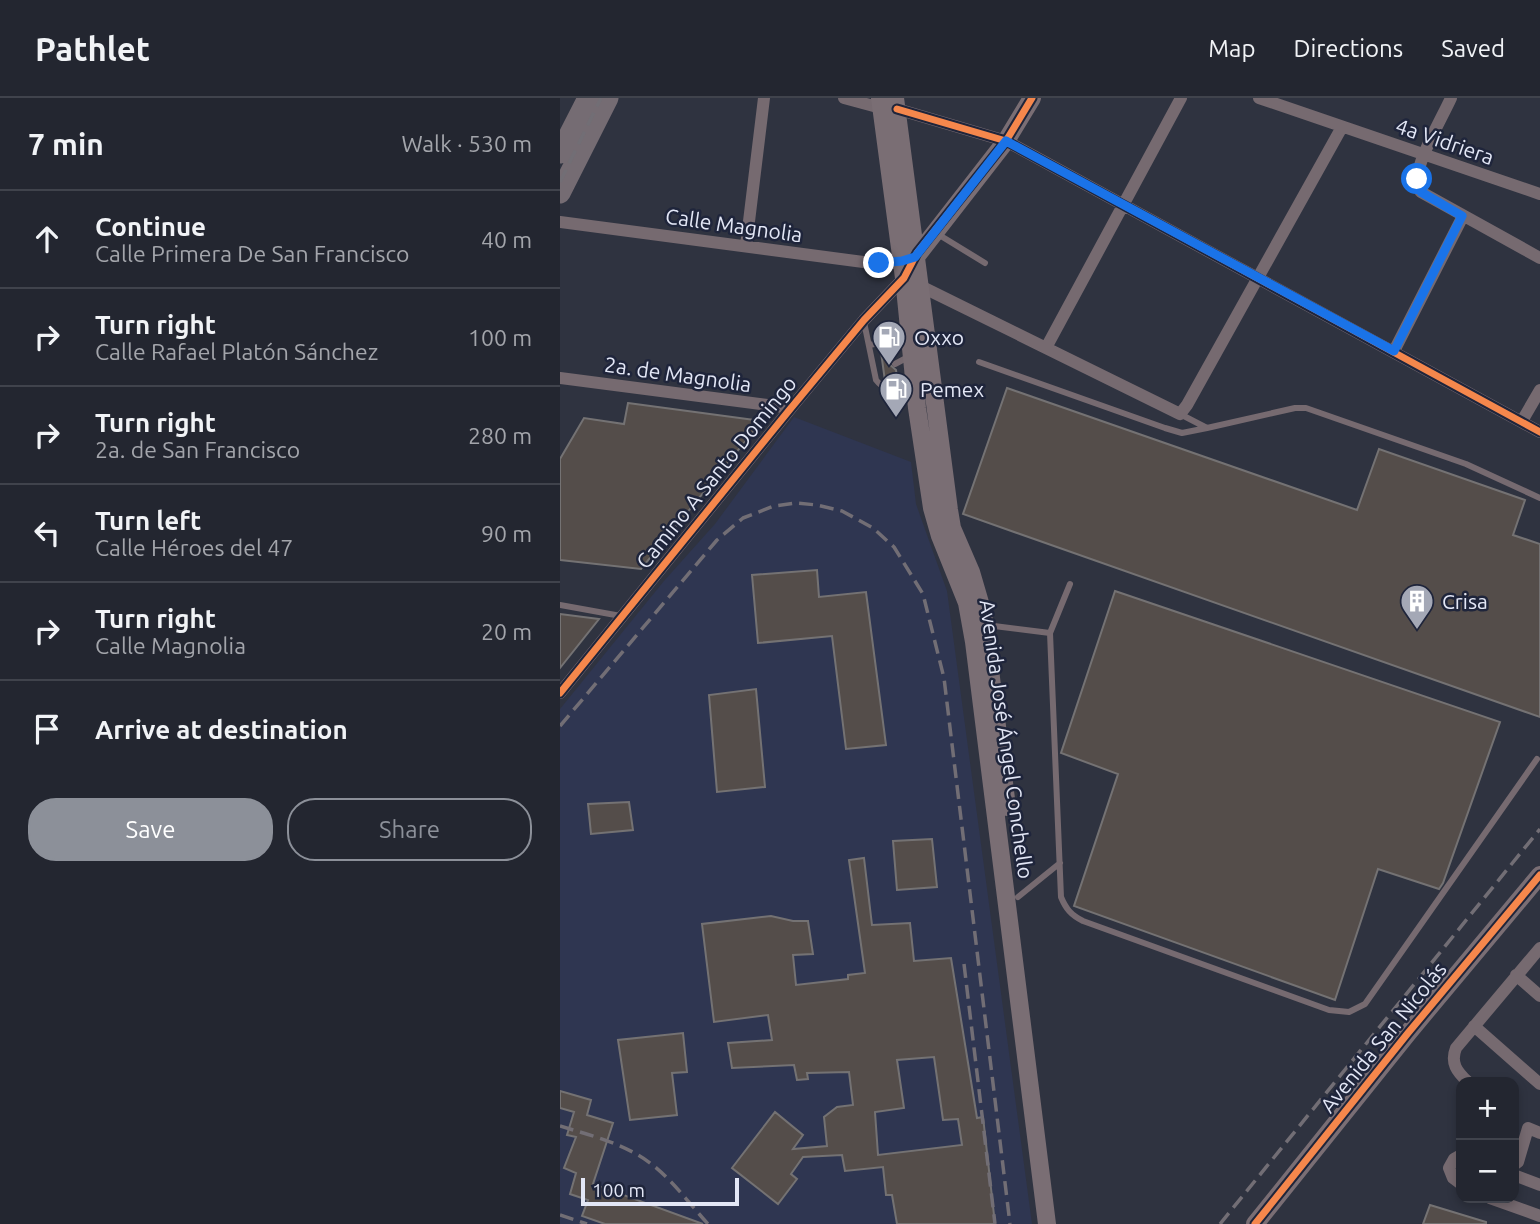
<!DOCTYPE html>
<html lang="en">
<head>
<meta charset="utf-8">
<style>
  body { margin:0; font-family:Ubuntu,sans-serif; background:#2f323c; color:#f1f3f6 }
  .controls { position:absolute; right:21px; bottom:21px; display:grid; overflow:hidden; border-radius:14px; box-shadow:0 4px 10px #0003 }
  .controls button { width:63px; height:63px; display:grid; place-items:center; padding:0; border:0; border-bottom:2px solid #40434c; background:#232630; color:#f1f3f6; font:35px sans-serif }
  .scale { position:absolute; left:21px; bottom:18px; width:158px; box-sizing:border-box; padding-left:7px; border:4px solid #e3e7f6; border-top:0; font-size:19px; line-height:24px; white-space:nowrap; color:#e3e7f6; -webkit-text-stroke:5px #1f253b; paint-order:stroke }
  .stop { position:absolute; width:21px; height:21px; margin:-16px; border:5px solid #1a73e8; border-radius:50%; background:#fff }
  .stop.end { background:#1a73e8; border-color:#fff; box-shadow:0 2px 7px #0008 }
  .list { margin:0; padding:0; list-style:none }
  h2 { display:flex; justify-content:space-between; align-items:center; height:91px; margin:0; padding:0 28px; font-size:30px }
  h2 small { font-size:23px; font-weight:400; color:#a3a5ab }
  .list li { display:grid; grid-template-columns:46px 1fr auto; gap:21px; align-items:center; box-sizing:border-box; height:98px; padding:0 28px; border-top:2px solid #40434c }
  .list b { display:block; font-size:26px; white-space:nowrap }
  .list p { margin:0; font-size:23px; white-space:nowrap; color:#a3a5ab }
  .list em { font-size:23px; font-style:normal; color:#a3a5ab }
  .actions { display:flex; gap:14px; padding:21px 28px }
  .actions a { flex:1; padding:16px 0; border:2px solid #8c9099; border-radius:28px; text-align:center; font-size:24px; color:#8c9099 }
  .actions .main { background:#8c9099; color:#fff }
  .icon { flex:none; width:38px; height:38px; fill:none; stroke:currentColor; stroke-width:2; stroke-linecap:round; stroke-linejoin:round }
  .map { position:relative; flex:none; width:980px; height:1126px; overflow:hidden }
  header { display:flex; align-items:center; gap:42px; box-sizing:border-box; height:98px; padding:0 35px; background:#232630; border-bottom:2px solid #40434c }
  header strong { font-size:33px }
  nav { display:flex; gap:38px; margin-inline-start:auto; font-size:24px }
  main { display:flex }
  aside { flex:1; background:#232630 }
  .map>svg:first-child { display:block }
  .built { fill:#2f3651 }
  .building { fill:#544d4a; stroke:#747273; stroke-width:2; fill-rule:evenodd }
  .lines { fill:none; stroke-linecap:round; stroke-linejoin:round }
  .lane { stroke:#766a70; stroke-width:6 }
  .street { stroke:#766a70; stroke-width:12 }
  .secondary { stroke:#7a6e74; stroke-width:18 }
  .primary { stroke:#756c73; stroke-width:21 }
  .rail { stroke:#726e75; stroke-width:3.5; stroke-dasharray:14 7; stroke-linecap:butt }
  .cycleway-casing { stroke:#1f253b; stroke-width:11 }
  .cycleway { stroke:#f5874c; stroke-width:7 }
  .route { stroke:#1a73e8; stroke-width:9 }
  .labels { text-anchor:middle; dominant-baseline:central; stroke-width:5; stroke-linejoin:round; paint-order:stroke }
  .street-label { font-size:21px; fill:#e3e7f6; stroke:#1f253b }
  .poi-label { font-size:21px; fill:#e3e7f6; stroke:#1f253b; text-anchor:start }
</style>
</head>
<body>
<header>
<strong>Pathlet</strong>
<nav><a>Map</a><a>Directions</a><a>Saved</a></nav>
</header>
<main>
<aside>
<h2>7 min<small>Walk · 530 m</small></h2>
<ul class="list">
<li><svg class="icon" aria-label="ahead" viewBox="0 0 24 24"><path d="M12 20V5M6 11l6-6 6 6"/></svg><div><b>Continue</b><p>Calle Primera De San Francisco</p></div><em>40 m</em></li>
<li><svg class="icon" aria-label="right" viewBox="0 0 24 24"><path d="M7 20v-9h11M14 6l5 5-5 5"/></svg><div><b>Turn right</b><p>Calle Rafael Platón Sánchez</p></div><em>100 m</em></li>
<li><svg class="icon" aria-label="right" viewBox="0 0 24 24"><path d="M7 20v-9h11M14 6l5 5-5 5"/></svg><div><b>Turn right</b><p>2a. de San Francisco</p></div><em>280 m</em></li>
<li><svg class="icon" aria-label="left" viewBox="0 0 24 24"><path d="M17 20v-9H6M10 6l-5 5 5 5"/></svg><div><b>Turn left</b><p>Calle Héroes del 47</p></div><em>90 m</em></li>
<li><svg class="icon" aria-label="right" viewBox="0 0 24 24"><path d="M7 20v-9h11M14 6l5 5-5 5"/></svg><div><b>Turn right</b><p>Calle Magnolia</p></div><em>20 m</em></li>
<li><svg class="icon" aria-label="arrive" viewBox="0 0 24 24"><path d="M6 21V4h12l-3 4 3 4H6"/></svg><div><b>Arrive at destination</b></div></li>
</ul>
<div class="actions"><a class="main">Save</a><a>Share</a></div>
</aside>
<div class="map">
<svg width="980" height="1126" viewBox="0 0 980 1126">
  <rect width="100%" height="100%" fill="#2f3340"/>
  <path class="built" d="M234 319 351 364 356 406 387 493 472 1126H0V611L104 483 155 426Z"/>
  <path class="building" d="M333 253 334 260 329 266 336 272 338 288H336L325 283 321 254Z
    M447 290 797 412 819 351 965 402 953 437 980 446V619L403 416Z
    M68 305 202 323 81 471 0 462V361L24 320 64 326Z
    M257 472 259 499 306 494 326 647 286 651 272 538 198 545 192 477Z
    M555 493 940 624 883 785 879 791 818 771 775 902 514 808 558 676 501 655Z
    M0 516 39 521 0 570Z
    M196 591 205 689 157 694 149 597Z
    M69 704 73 732 31 736 28 706Z
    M372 741 377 789 337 792 333 743Z
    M304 760 312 827 350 825 354 863 391 860 417 1020 423 1019 435 1126H337L332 1097H326L323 1069 285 1073 282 1057 243 1059 231 1076 237 1081 218 1106 172 1070 215 1014 243 1037 233 1051 267 1048 264 1019 277 1009 293 1007 289 974 247 975 248 981 237 982 234 967 172 970 168 945 212 942 208 917 154 924 142 826 211 818 233 823H248L253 856 233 857 236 887 288 881V877L305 875 289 762ZM374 959 383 1022 398 1021 402 1047 318 1057 315 1014 344 1010 337 962Z
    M123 935 127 974 112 975 117 1017 70 1022 58 942Z
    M0 993 31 1002 27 1017 53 1025 33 1086 143 1126H45L22 1118 28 1102 10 1096 16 1075 4 1070 16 1039 7 1037 14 1014 0 1010Z
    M870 1107 926 1124V1126H863Z"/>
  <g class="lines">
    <path class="lane" d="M376 135 425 165
      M304 224 316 282C326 295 339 294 354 296
      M309 247 348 240
      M419 264 605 330 622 335 647 330
      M335 266 350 258
      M620 316 647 330 735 310H746L906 366 980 400
      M510 486 490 535 501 799C506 811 511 817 523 823L769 912 789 914 805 906 977 661
      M0 507 61 518
      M426 527 490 535
      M458 799 500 765"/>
    <path class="street" d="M284 0 321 10
      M699 0 980 96
      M891 0C882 20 856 64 857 84 857 89 858 90 861 94L980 160
      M337 11 446 43 980 334
      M0 124 311 165H335L348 161
      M186 148 204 0
      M487 248 621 0
      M834 253 903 118
      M0 280 231 310
      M962 323 980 292
      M0 595 231 310 304 222 344 180 620 316 627 307 782 29
      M956 877 980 898
      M914 928 980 986
      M908 984C897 974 890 965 896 950L980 850
      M901 1057 894 1061 889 1070 893 1080 901 1086
      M954 1067 958 1064 968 1030 980 1035
      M954 1077 980 1087
      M930 1100 980 1118"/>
    <path class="secondary" d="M320 0 344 180 357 310 372 410 380 438 407 505 414 544 487 1126
      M335 0 389 412 392 430 411 474 423 515 447 709
      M352 164 446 43 472 0
      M695 1126 848 935 980 777"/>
    <path class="primary" d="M0 55 28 0
      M0 95 48 0"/>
    <path class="rail" d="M0 84 41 0
      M0 628 157 442 183 420 214 408 236 405 257 407 282 413 313 430 334 449 363 496 384 580 450 1126
      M404 866 435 1126
      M0 1028C26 1036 54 1043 78 1057 106 1073 126 1102 148 1126
      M0 1117 27 1126
      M660 1126 980 731"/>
    <defs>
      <path id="cycleway" d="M337 11 446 43 980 334
        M0 595 231 310 304 222 344 180 357 155 446 43 472 0
        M695 1126 848 935 980 777"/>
    </defs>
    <use href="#cycleway" class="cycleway-casing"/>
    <use href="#cycleway" class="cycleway"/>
  </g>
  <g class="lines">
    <path class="route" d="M319 165 342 163 355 159 446 43 834 253 902 118 861 94 858 89 857 81"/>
  </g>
  <defs>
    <symbol id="fuel-pin" viewBox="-11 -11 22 30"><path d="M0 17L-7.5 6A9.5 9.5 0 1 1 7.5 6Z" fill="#a4a8b6" stroke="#1f253b"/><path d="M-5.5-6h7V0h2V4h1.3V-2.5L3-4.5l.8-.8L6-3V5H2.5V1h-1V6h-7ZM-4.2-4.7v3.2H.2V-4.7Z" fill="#fff"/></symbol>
    <symbol id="building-pin" viewBox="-11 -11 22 30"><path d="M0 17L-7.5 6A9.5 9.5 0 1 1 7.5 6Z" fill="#a4a8b6" stroke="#1f253b"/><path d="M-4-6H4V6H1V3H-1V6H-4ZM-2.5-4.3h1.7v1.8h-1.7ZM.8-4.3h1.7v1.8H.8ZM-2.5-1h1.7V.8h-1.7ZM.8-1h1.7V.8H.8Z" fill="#fff"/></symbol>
  </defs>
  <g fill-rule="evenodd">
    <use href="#fuel-pin" x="310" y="220" width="38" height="52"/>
    <use href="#fuel-pin" x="317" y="272" width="38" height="52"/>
    <use href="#building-pin" x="838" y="484" width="38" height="52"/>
  </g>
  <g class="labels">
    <g class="street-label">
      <text transform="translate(885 43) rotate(19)">4a Vidriera</text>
      <text transform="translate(174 127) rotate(8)">Calle Magnolia</text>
      <text transform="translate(118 276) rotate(8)">2a. de Magnolia</text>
      <text transform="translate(156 374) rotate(-51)">Camino A Santo Domingo</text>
      <text transform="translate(447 641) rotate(82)">Avenida José Ángel Conchello</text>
      <text transform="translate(823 939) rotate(-51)">Avenida San Nicolás</text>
    </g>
    <g class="poi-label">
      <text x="354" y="239">Oxxo</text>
      <text x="360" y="291">Pemex</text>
      <text x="882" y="503">Crisa</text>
    </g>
  </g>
</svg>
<div class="controls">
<button>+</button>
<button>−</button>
</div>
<div class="scale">100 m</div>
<div class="stop" style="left:857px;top:81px"></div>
<div class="stop end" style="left:319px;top:165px"></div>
</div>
</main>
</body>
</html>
